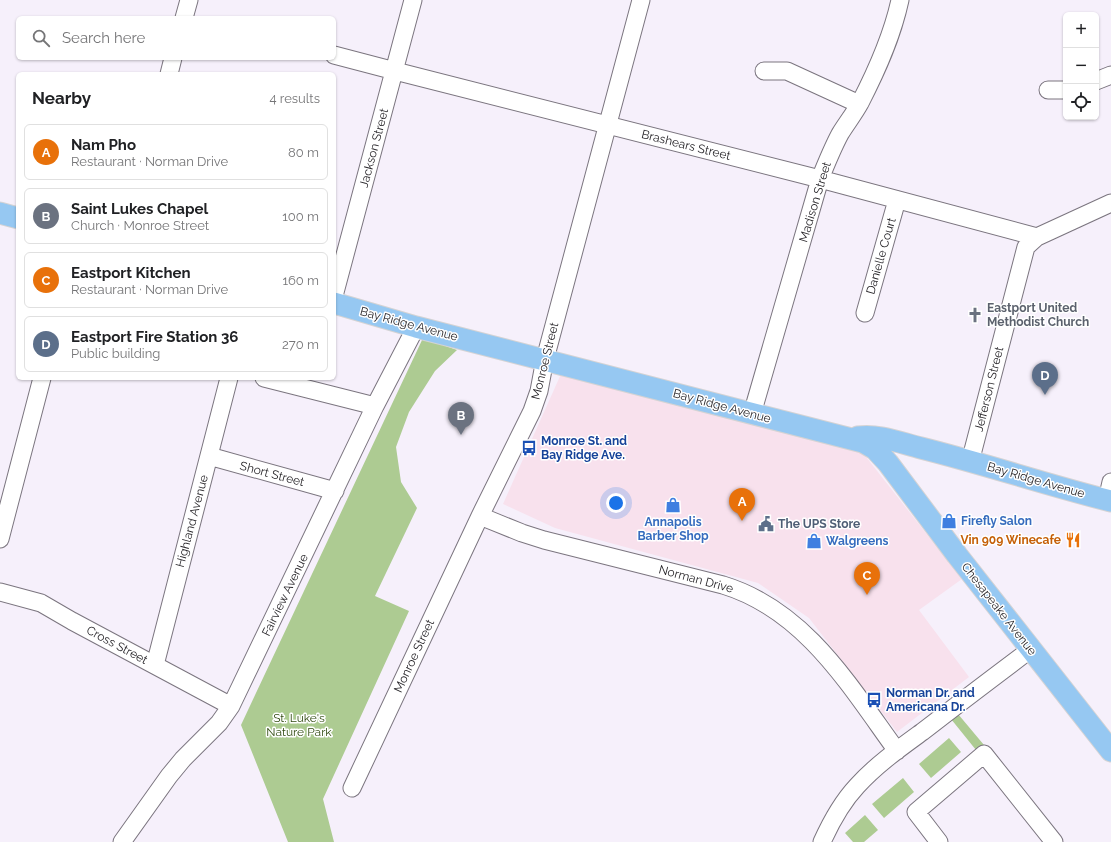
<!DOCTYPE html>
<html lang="en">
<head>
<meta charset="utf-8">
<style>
  body { margin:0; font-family:Raleway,sans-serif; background:#f6f6f6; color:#202124 }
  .controls { position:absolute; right:12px; top:12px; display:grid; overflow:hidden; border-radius:6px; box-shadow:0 1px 3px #0004 }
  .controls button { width:36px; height:36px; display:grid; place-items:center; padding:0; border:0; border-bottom:1px solid #e0e0e0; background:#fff; color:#202124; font:20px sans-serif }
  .you { position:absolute; left:616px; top:503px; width:14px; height:14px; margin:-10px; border:3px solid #fff; border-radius:50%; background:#1a73e8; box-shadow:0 0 0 6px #1a73e833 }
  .badge { display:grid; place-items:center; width:26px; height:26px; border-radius:50%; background:#1a73e8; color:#fff; font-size:13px; font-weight:700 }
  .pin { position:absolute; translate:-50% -33px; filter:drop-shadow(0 1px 2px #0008) }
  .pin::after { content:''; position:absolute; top:21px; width:14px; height:12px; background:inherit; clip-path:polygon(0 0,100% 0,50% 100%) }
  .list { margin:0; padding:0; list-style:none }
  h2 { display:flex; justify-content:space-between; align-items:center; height:52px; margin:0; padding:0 16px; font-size:17px }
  h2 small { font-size:13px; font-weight:400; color:#757577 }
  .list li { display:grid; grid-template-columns:26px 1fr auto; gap:12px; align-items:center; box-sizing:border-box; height:56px; margin:0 8px 8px; padding:0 8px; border:1px solid #e0e0e0; border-radius:6px }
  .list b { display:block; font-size:15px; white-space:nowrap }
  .list p { margin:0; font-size:13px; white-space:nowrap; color:#757577 }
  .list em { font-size:13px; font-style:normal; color:#757577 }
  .icon { flex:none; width:22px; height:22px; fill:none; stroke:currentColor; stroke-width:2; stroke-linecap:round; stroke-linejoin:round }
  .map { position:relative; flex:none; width:1111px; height:842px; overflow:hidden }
  .search { position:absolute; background:#fff; box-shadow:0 1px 3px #0004; left:16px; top:16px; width:320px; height:44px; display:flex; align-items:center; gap:10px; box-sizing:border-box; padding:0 14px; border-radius:6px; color:#757577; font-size:15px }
  .panel { position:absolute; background:#fff; box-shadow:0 1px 3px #0004; left:16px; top:72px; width:320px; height:308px; border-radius:6px }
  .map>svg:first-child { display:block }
  .commercial { fill:#f8e1ed }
  .green { fill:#adcb92 }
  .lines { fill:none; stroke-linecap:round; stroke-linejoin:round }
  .minor-casing { stroke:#7b757f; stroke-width:19 }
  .major-casing { stroke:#d4d3d4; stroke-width:23 }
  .minor { stroke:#fff; stroke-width:17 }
  .major { stroke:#96c8f2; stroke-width:21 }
  .labels { text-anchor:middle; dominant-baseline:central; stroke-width:3; stroke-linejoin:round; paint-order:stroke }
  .street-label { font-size:12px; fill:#262428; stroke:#fff }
  .worship-label { font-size:12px; font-weight:bold; fill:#5b616d; stroke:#fff; text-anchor:start }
  .transit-label { font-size:12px; font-weight:bold; fill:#164399; stroke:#fff; text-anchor:start }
  .shop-label { font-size:12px; font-weight:bold; fill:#366cbe; stroke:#fff; text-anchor:start }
  .service-label { font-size:12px; font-weight:bold; fill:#4e5e75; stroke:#fff; text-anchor:start }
  .food-label { font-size:12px; font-weight:bold; fill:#c56008; stroke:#fff; text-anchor:end }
  .park-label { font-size:12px; fill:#314b11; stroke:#fff }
</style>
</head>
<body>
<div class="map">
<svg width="1111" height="842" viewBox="0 0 1111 842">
  <rect width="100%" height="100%" fill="#f6f0fb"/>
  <path class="commercial" d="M561 374 863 453 962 579 919 610 969 677 897 732 809 618 758 583 555 528 503 504Z"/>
  <path class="green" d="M423 338 457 350 435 371 409 412 396 447 401 482 417 508 375 596 409 611 323 799 334 842H288L241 725Z
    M958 714 984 745 976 750 951 719Z
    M949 738 961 752 931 778 919 764Z
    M903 778 914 792 884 818 872 804Z
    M865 815 878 830 864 842H853L845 833Z"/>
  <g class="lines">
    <defs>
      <path id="minor" d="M184 18 189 0
        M334 55 395 71 820 179 1037 237
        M764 71H787L859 104
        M169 74 173 58
        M1096 81 1111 75
        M1048 90H1066
        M334 296 413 0
        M865 313 897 200
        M264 378 375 406
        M752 414 820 179C826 164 832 149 840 134 846 124 854 114 860 103 877 70 892 37 900 0
        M209 456 335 491
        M970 462 1026 247 1037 237 1111 203
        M1107 500 1111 482
        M480 516 522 533 544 540 723 585C805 610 849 685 897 751
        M0 539 42 378
        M0 592 41 603 72 621 231 706
        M155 665 229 378
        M352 788 480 516 532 411 539 391 545 359 641 0
        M122 842 169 776 183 759 219 723 231 706 375 406 416 327
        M822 842C831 822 842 802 857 786 876 765 900 748 922 732 958 704 995 676 1031 649
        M939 842 916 812 984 754 1054 842"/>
      <path id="major" d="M0 213 18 218
        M334 303 416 327 863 442 875 449 888 463 957 555 1111 751
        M858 437C879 434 901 443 921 448 985 464 1047 485 1111 501"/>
    </defs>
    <use href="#minor" class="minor-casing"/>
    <use href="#major" class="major-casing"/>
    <use href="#minor" class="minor"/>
    <use href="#major" class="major"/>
  </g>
  <defs>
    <symbol id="church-bare" viewBox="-9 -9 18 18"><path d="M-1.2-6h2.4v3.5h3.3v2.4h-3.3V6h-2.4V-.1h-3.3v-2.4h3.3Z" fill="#6b7280" stroke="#fff" stroke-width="2.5" paint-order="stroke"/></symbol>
    <symbol id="bus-bare" viewBox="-9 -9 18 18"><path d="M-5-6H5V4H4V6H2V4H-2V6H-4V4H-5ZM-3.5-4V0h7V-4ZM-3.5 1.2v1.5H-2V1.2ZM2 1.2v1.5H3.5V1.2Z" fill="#1a4fb4" stroke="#fff" stroke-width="2.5" paint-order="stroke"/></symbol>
    <symbol id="shop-bare" viewBox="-9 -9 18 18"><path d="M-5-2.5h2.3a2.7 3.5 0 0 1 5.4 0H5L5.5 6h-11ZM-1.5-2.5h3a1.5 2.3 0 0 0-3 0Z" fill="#3f7fe0" stroke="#fff" stroke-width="2.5" paint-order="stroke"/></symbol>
    <symbol id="civic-bare" viewBox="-9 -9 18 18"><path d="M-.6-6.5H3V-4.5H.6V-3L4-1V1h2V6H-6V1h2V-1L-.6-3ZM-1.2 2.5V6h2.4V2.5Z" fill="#5c6f8a" stroke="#fff" stroke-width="2.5" paint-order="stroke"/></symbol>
    <symbol id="restaurant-bare" viewBox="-9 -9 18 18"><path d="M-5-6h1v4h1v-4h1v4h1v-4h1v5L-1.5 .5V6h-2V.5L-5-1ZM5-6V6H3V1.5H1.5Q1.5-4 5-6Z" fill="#e8710a" stroke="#fff" stroke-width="2.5" paint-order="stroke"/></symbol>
  </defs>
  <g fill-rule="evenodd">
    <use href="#church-bare" x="964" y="304" width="22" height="22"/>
    <use href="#bus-bare" x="518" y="437" width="22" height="22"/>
    <use href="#shop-bare" x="662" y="494" width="22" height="22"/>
    <use href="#shop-bare" x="938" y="510" width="22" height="22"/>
    <use href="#civic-bare" x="755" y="513" width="22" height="22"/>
    <use href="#restaurant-bare" x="1062" y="529" width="22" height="22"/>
    <use href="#shop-bare" x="803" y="530" width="22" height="22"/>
    <use href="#bus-bare" x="863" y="689" width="22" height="22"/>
  </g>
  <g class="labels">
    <g class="street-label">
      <text transform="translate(686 145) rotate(14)">Brashears Street</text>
      <text transform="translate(374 148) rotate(-75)">Jackson Street</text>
      <text transform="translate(815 202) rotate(-73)">Madison Street</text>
      <text transform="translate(881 256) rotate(-74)">Danielle Court</text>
      <text transform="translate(409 324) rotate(15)">Bay Ridge Avenue</text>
      <text transform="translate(545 361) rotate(-76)">Monroe Street</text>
      <text transform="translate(989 389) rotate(-76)">Jefferson Street</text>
      <text transform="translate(722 406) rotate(15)">Bay Ridge Avenue</text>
      <text transform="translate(272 474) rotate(15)">Short Street</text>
      <text transform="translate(1036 480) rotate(16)">Bay Ridge Avenue</text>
      <text transform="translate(192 521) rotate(-75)">Highland Avenue</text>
      <text transform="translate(696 579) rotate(15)">Norman Drive</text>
      <text transform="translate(285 595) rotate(-64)">Fairview Avenue</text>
      <text transform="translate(999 609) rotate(52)">Chesapeake Avenue</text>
      <text transform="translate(117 645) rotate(28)">Cross Street</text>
      <text transform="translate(414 656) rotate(-65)">Monroe Street</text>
    </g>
    <g class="worship-label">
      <text x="987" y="308">Eastport United<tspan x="987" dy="14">Methodist Church</tspan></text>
    </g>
    <g class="transit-label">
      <text x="541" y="441">Monroe St. and<tspan x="541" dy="14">Bay Ridge Ave.</tspan></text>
      <text x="886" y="693">Norman Dr. and<tspan x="886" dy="14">Americana Dr.</tspan></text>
    </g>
    <g class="shop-label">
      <text x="961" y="521">Firefly Salon</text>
      <text x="673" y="522" text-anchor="middle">Annapolis<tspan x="673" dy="14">Barber Shop</tspan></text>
      <text x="826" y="541">Walgreens</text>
    </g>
    <g class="service-label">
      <text x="778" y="524">The UPS Store</text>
    </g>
    <g class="food-label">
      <text x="1061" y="540">Vin 909 Winecafe</text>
    </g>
    <g class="park-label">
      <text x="299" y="718">St. Luke's<tspan x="299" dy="14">Nature Park</tspan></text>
    </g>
  </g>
</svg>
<div class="controls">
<button>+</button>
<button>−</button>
<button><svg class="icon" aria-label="locate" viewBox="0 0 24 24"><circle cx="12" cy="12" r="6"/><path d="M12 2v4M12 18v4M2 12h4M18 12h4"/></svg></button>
</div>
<div class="you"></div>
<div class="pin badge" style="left:742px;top:521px;background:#e8710a">A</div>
<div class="pin badge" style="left:461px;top:435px;background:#6b7280">B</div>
<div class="pin badge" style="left:867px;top:595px;background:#e8710a">C</div>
<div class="pin badge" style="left:1045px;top:395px;background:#5c6f8a">D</div>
<div class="search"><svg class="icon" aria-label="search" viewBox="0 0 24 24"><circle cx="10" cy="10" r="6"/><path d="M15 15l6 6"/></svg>Search here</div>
<section class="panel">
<h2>Nearby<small>4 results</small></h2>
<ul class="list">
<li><span class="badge" style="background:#e8710a">A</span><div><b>Nam Pho</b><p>Restaurant · Norman Drive</p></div><em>80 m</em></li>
<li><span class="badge" style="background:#6b7280">B</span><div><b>Saint Lukes Chapel</b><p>Church · Monroe Street</p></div><em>100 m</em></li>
<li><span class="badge" style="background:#e8710a">C</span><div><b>Eastport Kitchen</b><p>Restaurant · Norman Drive</p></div><em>160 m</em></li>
<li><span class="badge" style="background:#5c6f8a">D</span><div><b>Eastport Fire Station 36</b><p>Public building</p></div><em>270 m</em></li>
</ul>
</section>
</div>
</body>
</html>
